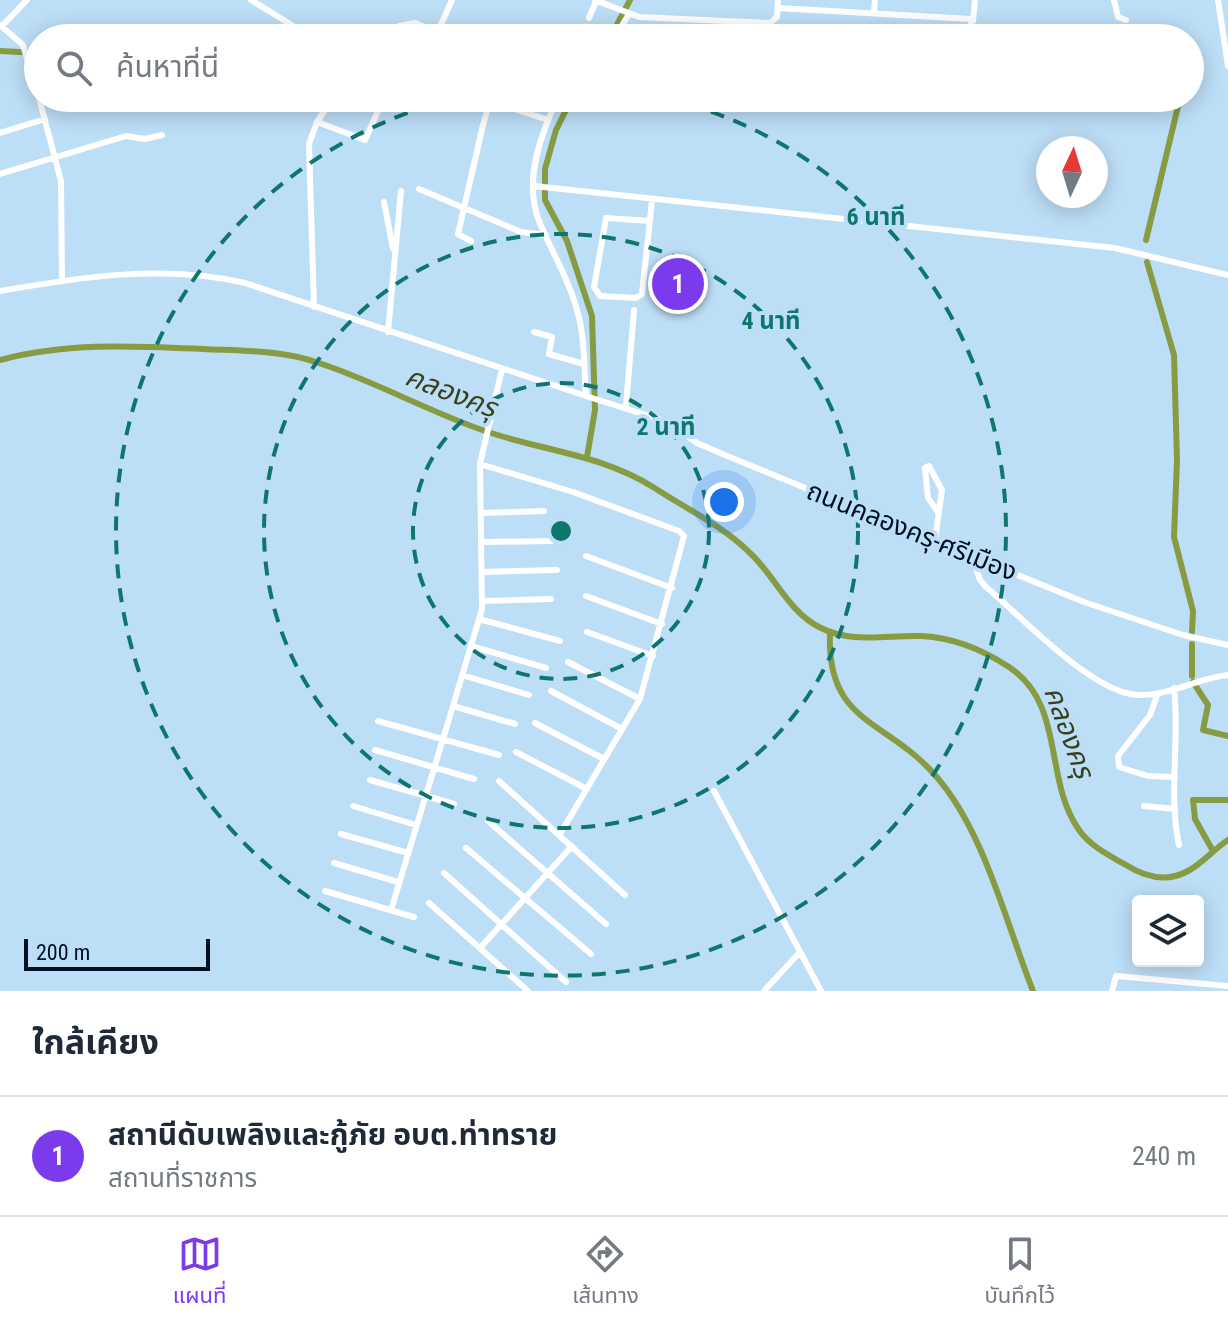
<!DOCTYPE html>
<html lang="th">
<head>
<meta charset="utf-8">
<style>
  body { margin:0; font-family:"Roboto Condensed","Noto Sans Thai",sans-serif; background:#f2f2f3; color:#1f2937 }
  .controls { position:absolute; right:24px; bottom:24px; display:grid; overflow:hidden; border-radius:8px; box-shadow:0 4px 20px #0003 }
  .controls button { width:72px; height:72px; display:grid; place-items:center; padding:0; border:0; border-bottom:2px solid #e0e1e3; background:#fff; color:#1f2937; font:40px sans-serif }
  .compass { position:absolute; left:1036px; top:136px; width:72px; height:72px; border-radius:50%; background:#fff; box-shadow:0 4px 20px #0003; rotate:4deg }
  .scale { position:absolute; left:24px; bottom:20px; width:186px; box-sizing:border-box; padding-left:8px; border:4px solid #00101f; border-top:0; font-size:22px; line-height:28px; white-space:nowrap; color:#00101f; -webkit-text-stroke:6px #bddef7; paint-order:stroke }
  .you { position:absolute; left:724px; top:502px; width:28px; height:28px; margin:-20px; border:6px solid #fff; border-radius:50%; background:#1a73e8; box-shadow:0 0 0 12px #1a73e833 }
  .badge { display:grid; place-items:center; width:52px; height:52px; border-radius:50%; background:#7c3aed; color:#fff; font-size:26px; font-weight:700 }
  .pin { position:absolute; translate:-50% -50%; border:4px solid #fff; box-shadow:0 2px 8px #0006 }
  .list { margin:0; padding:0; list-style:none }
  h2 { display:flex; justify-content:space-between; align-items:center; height:104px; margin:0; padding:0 32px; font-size:34px }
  h2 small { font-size:26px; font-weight:400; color:#747a83 }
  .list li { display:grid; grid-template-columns:52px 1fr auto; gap:24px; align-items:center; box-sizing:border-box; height:120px; padding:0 32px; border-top:2px solid #e0e1e3 }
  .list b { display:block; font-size:30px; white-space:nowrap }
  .list p { margin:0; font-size:26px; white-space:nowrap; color:#747a83 }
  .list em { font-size:26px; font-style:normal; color:#747a83 }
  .icon { flex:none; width:44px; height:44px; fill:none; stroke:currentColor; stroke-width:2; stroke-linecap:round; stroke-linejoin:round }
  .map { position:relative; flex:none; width:1228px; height:991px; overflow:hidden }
  .search { position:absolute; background:#fff; box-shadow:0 4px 20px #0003; left:24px; right:24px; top:24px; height:88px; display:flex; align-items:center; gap:20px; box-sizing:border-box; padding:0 28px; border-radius:44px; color:#747a83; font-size:30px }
  .sheet { height:224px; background:#fff }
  nav { display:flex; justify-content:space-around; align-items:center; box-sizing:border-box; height:112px; border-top:2px solid #e0e1e3; background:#fff; font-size:22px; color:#747a83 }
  nav a { display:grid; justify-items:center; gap:4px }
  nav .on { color:#7c3aed }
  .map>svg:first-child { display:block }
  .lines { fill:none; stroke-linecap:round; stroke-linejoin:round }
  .canal { stroke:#879b43; stroke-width:6 }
  .street { stroke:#fff; stroke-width:6 }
  .ring { fill:none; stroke:#0f766e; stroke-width:4; stroke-dasharray:14 10 }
  .labels { text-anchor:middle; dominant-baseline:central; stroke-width:8; stroke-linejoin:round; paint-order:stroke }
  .street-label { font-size:26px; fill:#00101f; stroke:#bddef7 }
  .water-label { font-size:28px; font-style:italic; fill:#39411c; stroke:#bddef7 }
  .centre { fill:#0f766e; stroke:#bddef7; stroke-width:4 }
  .ring-label { font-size:24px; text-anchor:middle; font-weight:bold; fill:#0f766e; stroke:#bddef7; stroke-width:8; stroke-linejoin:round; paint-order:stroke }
</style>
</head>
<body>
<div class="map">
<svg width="1228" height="991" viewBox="0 0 1228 991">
  <rect width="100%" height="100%" fill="#bddef7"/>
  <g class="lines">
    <path class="canal" d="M610 38 630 0
      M0 51 38 53
      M572 98 556 130 545 169V200L567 241 592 316 595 410 587 457
      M1146 240 1180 98
      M1147 262 1174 355 1177 460 1174 537 1193 611 1192 632
      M0 360C67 342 135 346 203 349 243 351 281 350 319 363 377 382 431 413 488 432 545 451 602 455 653 487 685 508 723 526 750 553 775 576 788 611 819 627 851 644 886 635 920 636 951 637 983 650 1009 667 1066 705 1043 779 1079 830 1090 846 1110 856 1126 865 1145 877 1166 883 1188 871 1203 863 1214 849 1228 840
      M830 632C826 724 885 718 935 775 984 830 1006 923 1033 991
      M1192 676V644
      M1193 682 1208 705 1203 730 1228 736
      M1213 851 1195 819 1193 800H1228"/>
    <path class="street" d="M251 0 303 32 300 38
      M595 0 639 17 770 23 777 17 778 0
      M1114 0 1118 17 1126 20
      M1218 0 1228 66
      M778 8 971 19 972 38
      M874 13 875 0
      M589 18 596 1
      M973 21 975 0
      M0 25 23 45 38 96
      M2 26 27 0
      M399 26 415 23 453 38
      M435 38 452 0
      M614 38 629 14
      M39 98 61 181 62 280
      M368 98 382 104
      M558 98C541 133 524 179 538 218 550 250 568 276 577 310 585 337 584 368 586 396
      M490 101 548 120
      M317 122 365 140 384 98
      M0 133 45 119
      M0 174 126 136 145 139 162 135
      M534 186 1115 248 1228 275
      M419 189 521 232 546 235
      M384 202 393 249
      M650 221 606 218 594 287 600 296 636 298 642 294C645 263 649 232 652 200
      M471 241 458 234 483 125 490 101 482 98
      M0 291C81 277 164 264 245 283L589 397 668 422 697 443 732 458 1084 602 1183 635 1228 645
      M314 307 309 144 317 122 333 98
      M388 332 401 191
      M534 332 552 337 549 354 584 364
      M502 369 480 464 482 609 453 706 515 724
      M626 406 634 310
      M480 464 573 492 679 531 684 536 640 699 560 834
      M481 513 544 511
      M935 540 942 490 929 466 925 468 928 498 938 512
      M482 542 552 541
      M586 556 672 588
      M972 556 980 580 986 587C1022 617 1093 694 1139 695 1169 696 1198 678 1228 675
      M482 572 557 570
      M586 596 662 624
      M482 601 551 599
      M479 619 560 641
      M587 632 653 656
      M471 646 546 668
      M568 662 640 699
      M462 675 529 695
      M1174 688C1180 740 1168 794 1179 845
      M551 691 622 729
      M1158 693 1150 715 1118 756 1119 767 1148 776 1175 777
      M378 721 499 755
      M535 723 604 759
      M375 750 474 779
      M516 752 587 789
      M370 780 454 804
      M499 781 625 895
      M714 791 821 991
      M353 806 416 825
      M1144 806 1175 809
      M488 821 606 924
      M341 834 408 853
      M466 848 591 954
      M334 863 398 882
      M444 873 566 982
      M325 891 414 917
      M429 903 528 991
      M391 910 453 706
      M480 948 572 846
      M764 991 800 952
      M1112 991 1116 976 1228 986"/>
  </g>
  <g class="ring">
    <circle cx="561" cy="531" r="148"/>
    <circle cx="561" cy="531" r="297"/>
    <path d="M665 98A445 445 0 1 1 457 98"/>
  </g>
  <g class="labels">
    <g class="street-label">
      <text transform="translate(912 531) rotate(22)">ถนนคลองครุ-ศรีเมือง</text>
    </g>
    <g class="water-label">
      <text transform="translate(451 392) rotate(21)">คลองครุ</text>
      <text transform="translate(1069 732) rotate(70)">คลองครุ</text>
    </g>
  </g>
  <circle cx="561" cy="531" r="12" class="centre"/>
  <g class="ring-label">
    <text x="876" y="225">6 นาที</text>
    <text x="771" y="329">4 นาที</text>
    <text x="666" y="435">2 นาที</text>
  </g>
</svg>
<div class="controls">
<button><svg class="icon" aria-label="layers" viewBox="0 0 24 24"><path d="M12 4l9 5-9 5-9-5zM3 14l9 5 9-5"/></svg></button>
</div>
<svg class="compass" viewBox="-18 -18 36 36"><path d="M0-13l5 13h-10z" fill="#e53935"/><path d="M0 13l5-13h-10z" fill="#747a83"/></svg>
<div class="scale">200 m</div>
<div class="you"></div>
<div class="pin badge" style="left:678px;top:284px">1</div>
<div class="search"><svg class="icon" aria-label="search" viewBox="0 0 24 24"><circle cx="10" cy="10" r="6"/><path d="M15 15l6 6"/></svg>ค้นหาที่นี่</div>
</div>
<section class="sheet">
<h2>ใกล้เคียง<small></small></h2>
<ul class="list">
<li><span class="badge">1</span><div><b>สถานีดับเพลิงและกู้ภัย อบต.ท่าทราย</b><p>สถานที่ราชการ</p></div><em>240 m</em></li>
</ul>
</section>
<nav>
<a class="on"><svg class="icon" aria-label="map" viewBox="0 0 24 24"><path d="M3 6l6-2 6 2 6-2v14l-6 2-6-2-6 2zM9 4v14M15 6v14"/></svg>แผนที่</a>
<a><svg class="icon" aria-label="directions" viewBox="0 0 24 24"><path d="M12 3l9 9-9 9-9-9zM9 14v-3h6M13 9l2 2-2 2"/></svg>เส้นทาง</a>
<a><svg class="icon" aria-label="saved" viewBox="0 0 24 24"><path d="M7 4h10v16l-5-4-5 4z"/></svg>บันทึกไว้</a>
</nav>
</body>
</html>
